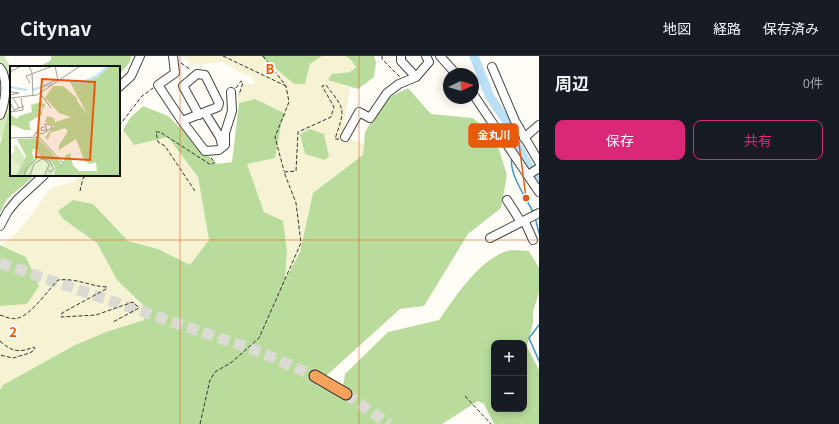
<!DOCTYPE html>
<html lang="ja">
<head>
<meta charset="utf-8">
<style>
  body { margin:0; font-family:Georgia,"Noto Sans JP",serif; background:#20242c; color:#f1f3f6 }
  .controls { position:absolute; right:12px; bottom:12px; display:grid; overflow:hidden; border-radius:8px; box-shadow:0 2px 10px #0003 }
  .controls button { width:36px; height:36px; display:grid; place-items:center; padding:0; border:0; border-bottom:1px solid #363941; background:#171b24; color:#f1f3f6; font:20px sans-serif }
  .compass { position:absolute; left:443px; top:12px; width:36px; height:36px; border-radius:50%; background:#171b24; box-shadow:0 2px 10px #0003; rotate:86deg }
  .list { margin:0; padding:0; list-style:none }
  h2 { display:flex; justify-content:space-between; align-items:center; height:52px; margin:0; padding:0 16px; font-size:17px }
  h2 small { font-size:13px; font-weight:400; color:#9ea1a6 }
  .actions { display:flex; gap:8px; padding:12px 16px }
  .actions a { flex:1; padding:9px 0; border:1px solid #db2777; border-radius:8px; text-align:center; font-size:14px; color:#db2777 }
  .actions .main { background:#db2777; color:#fff }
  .map { position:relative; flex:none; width:539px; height:368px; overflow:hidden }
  header { display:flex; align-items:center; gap:24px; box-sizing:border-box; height:56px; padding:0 20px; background:#171b24; border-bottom:1px solid #363941 }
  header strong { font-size:19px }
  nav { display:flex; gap:22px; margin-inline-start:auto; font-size:14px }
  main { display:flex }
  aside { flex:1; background:#171b24 }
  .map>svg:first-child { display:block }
  .farmland { fill:#f6f3d4 }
  .green { fill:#d5ebbd }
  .forest { fill:#b9dc9c; fill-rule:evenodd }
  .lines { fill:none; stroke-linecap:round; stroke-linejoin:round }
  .stream { stroke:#3f96cf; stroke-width:1.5 }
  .river { stroke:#b9e0f7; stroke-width:9 }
  .highway-tunnel { stroke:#dbdad3; stroke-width:11; stroke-dasharray:11 5.5; stroke-linecap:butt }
  .minor-casing { stroke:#444; stroke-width:10 }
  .highway-casing { stroke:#222; stroke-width:13 }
  .path { stroke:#333; stroke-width:1; stroke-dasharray:4 2; stroke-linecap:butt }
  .minor { stroke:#fff; stroke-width:8 }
  .highway { stroke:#f5a25d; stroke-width:11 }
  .grid { fill:none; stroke:#e8590c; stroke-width:1; stroke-opacity:0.55 }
  .inset-river { fill:none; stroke:#b9e0f7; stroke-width:2 }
  .inset-road { fill:none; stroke:#a09f9a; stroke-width:1 }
  .view { fill:#e8590c; fill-opacity:0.15; stroke:#e8590c; stroke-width:2 }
  .inset-edge { fill:none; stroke:#111; stroke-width:2 }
  .grid-label { font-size:13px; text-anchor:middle; font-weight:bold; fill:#e8590c; stroke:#fff; stroke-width:4; stroke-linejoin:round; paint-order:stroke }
  .leader { fill:none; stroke:#e8590c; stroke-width:1.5 }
  .callout-dot { fill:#e8590c; stroke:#fff; stroke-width:1.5 }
  .callout { fill:#e8590c; stroke:#e8590c; stroke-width:1.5 }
  .callout-label { font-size:11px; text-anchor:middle; font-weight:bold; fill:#fff }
</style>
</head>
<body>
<header>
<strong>Citynav</strong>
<nav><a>地図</a><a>経路</a><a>保存済み</a></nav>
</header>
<main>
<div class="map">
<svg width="539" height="368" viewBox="0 0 539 368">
  <rect width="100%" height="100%" fill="#fffdf5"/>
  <path class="farmland" d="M183 0H261L295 28H305L310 8 322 0H345L350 3 356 11 350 16 332 18 343 30 350 31 346 57 344 81 364 88 363 99 313 137 300 196 285 225 287 196 264 156 247 108 275 102 282 65 286 58 255 44 239 47 237 39 243 28H254L253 21 237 15 223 6 190 9Z
    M123 74 134 89 168 81 198 121 209 184 190 209 158 193 128 185 93 149 73 144 59 155 63 163 97 187 117 224 145 251 144 264 106 276 75 289 3 329 0 334V250L5 249 26 201 2 189 18 176 51 132 73 126 79 119H119V77Z"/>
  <path class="green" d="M0 0H4L11 11V59L0 84Z"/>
  <path class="forest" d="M51 0H131L130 6 119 19V11H39L51 4Z
    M261 0H322L310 8 305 28H294Z
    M345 0H374L376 6 374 21 358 33 328 24 332 18 350 16 356 11 350 3Z
    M408 32 431 58 473 62 496 84 507 119 501 152 468 178 424 250 400 253 316 329 342 339 345 318 388 276 439 264C456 240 476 208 504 196 511 193 521 195 529 195L539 212V236L533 256V267L527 291 539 314V368H494L484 348 478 345 442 368H0V334L3 329 75 289 106 276 144 264 145 251 117 224 97 187 63 163 58 155 73 144 93 148 128 185 158 193 190 209 209 184 198 121 168 81 134 89 123 74 130 62 143 50 168 60 217 108 232 106 239 47 255 43 286 58 282 65 275 102 247 108 264 156 283 165 287 196 285 224 300 196 313 137 363 99 365 76 384 44ZM494 287H524V353H494Z
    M11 49V119H35L7 143 0 157V88Z
    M310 73 324 78 329 100 325 104 305 98 300 78Z
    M0 189 26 201 39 230 27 248 0 250Z"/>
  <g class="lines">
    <path class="stream" d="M513 93 515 85
      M512 101C508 116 526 142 533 156
      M535 161 539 177
      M539 269 529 282 539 305"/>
    <path class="river" d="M474 0 490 41 509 69 515 85 539 129"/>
    <path class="highway-tunnel" d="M0 207 255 294 315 320
      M346 338 389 368"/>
    <defs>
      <path id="minor" d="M173 0 175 17 158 29 182 65 205 95 219 94 225 89V77L232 55 231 36
        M401 0V5L416 21
        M440 0 456 18
        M492 11 515 65 539 106
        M0 12C9 24 5 47 0 59
        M119 31 131 20 140 0
        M473 38 539 136
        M205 57 220 81 222 89
        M182 65 218 51 219 47 205 19 197 18 183 30 199 59
        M345 81 359 56 370 62 387 37 399 28 416 21 429 6 426 0
        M524 82 539 69
        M528 119 539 112
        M507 144 521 166
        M525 166 533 184
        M0 170 8 155 17 144 44 119
        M490 182 539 157"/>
      <path id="highway" d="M315 320 346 338"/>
    </defs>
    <use href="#minor" class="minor-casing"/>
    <use href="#highway" class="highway-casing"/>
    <path class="path" d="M223 0 286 30
      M263 0 286 30 289 46 275 81 284 115
      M382 0V3L400 21
      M181 7 191 14
      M236 32 241 25 243 26 239 39
      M119 70 142 40 153 32
      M80 135 83 122 88 119
      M195 135 165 90 158 86 156 76H160L211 109 215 106 211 102
      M0 259C6 261 12 264 18 262 30 260 49 233 58 224 78 222 88 230 107 231L106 233 62 257 61 261 96 259 133 246 139 252 113 266
      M0 285C12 296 19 297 34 291L35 293 30 297 13 302 0 299
      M465 340 491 368
      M200 368 210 324 215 316 232 306 259 282 301 187 296 147 284 116 296 115 298 76 331 61 334 51 322 30 326 29C346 55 345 52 335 83H339"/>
    <use href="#minor" class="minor"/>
    <use href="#highway" class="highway"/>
  </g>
  <path class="grid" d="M180 0V368M359 0V368M0 184H539"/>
  <g transform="translate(10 10)">
    <rect width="110" height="110" fill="#fffdf5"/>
    <path d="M7 79 15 92 11 102H15L25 91 33 89 40 92 44 102 43 110H0V89L5 86 3 80Z" fill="#d5ebbd"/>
    <path d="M100 0H110V110H44L45 101 39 92 29 89 27 83H23L22 87 24 92 14 110H7L16 90 7 73 28 72 52 98 56 89 60 87 63 99 69 105H87L86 96 80 98 74 94 66 73 49 84V79L58 65 55 62 40 67 38 74 35 71 44 60 35 56 37 50 44 52 45 56 61 51 49 47 35 32 43 20H53L67 32V35L77 48 60 16 74 17 88 11ZM31 36 35 39 33 43 31 39 29 42 33 48 19 56 21 64H14L3 59 0 61V48L7 53 9 50 22 46 21 39Z" fill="#b9dc9c"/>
    <path d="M2 92 10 101 7 107 1 108 0 93ZM33 94 38 98 34 110H20L26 95Z" fill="#e6f2cf"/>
    <path class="inset-river" d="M55 15 74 16 87 10 98 0M0 21 17 24M22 24 42 18"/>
    <path class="inset-road" d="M19 0 22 7 23 30M45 0 48 14M0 6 11 0M20 17 16 10 43 0M33 20 48 13M0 23 1 26 9 27 0 29M30 30 33 31 41 42M0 32 27 29 70 0M3 32 9 42 14 40M1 38 4 44 9 42M0 46 13 44 11 32M37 63 32 65 31 62 36 60V62L37 65M24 70 26 66 32 68 42 62 41 59 34 58M0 72 29 71 53 97M14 110 16 103 28 91 39 94 44 103 41 106 38 104M20 110 24 98 32 93 37 95 39 99 34 110"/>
    <path class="view" d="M32 13 85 16 80 94 26 91Z"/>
    <rect width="110" height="110" class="inset-edge"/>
  </g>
  <g class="grid-label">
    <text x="270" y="18">B</text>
    <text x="13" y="281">2</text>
  </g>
  <path class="leader" d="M526 142L518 80"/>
  <circle class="callout-dot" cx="526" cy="142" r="4"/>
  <rect class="callout" x="469" y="68" width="49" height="23" rx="4"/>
  <g class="callout-label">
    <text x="494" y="83">金丸川</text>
  </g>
</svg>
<div class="controls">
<button>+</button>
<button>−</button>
</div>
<svg class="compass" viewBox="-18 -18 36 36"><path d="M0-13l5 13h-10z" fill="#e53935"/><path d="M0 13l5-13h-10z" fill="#9ea1a6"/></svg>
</div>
<aside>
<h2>周辺<small>0件</small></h2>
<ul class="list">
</ul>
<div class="actions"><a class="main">保存</a><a>共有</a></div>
</aside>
</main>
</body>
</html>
